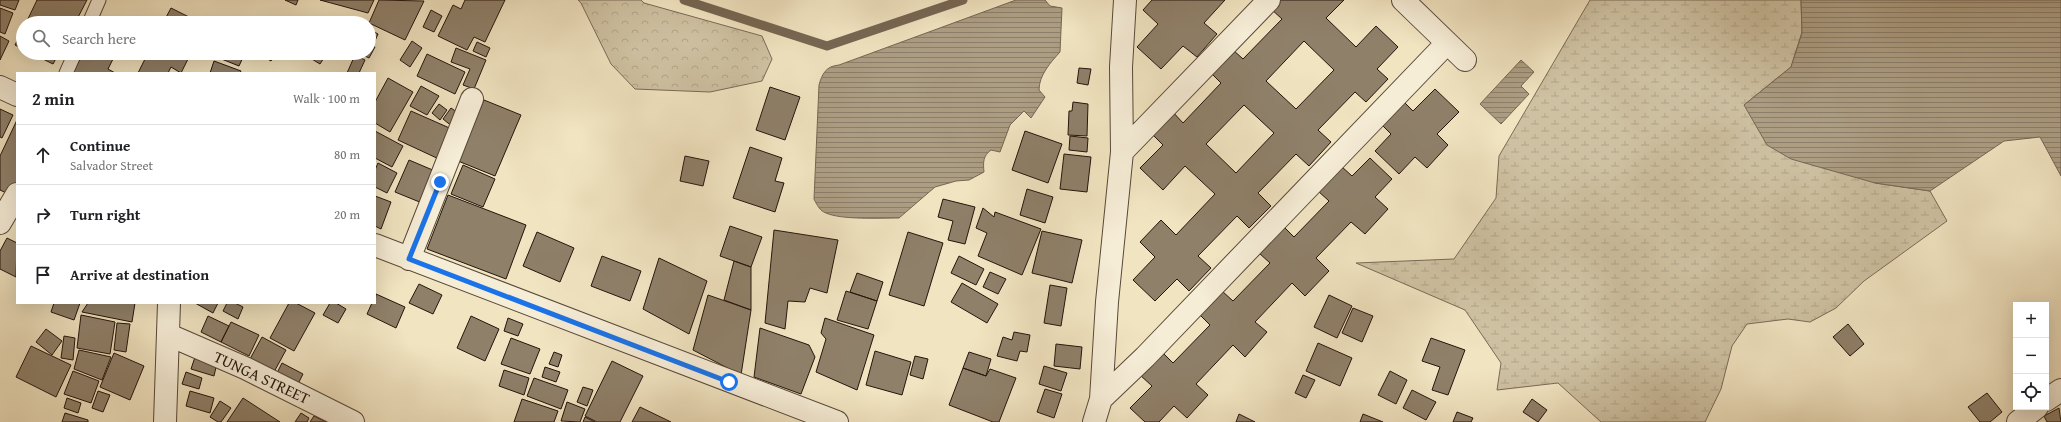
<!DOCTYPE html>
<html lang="en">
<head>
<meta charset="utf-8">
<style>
  body { margin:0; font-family:"Gentium Book Plus",serif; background:#f2f2f2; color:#202124 }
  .controls { position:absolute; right:12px; bottom:12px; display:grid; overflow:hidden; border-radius:0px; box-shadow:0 4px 16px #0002 }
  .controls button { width:36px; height:36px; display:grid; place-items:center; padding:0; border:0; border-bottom:1px solid #e0e0e0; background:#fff; color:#202124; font:20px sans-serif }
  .stop { position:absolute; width:12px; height:12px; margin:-9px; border:3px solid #1a73e8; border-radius:50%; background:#fff }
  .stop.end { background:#1a73e8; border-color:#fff; box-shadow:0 1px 4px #0008 }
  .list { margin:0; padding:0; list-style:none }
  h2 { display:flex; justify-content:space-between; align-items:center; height:52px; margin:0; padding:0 16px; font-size:17px }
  h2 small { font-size:13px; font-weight:400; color:#757577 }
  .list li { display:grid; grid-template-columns:26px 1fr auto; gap:12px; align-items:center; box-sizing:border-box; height:60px; padding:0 16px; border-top:1px solid #e0e0e0 }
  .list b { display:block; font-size:15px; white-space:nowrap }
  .list p { margin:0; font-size:13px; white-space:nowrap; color:#757577 }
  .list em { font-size:13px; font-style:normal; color:#757577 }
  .icon { flex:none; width:22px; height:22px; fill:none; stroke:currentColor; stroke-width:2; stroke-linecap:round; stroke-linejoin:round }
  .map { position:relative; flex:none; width:2061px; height:422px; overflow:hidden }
  .search { position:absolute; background:#fff; box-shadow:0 4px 16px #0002; left:16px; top:16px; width:360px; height:44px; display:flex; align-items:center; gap:10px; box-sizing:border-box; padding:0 14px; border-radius:22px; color:#757577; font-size:15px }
  .panel { position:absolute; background:#fff; box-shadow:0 4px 16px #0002; left:16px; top:72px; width:360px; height:232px; border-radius:0px }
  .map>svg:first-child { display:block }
  .forest { fill:url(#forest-crowns); stroke:#7a6a57 }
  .wetland { fill:url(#wetland-marsh); stroke:#7a6a57 }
  .water { fill:url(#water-rules); stroke:#766653 }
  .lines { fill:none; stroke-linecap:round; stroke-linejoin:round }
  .stream { stroke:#766653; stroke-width:9 }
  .building { fill:#8f806a; stroke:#25140c; fill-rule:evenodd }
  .lane-casing { stroke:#584839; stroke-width:15 }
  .street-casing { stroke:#584839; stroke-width:24 }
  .lane { stroke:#f6edd7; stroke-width:13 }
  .street { stroke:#f6edd7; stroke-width:22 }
  .route { stroke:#1a73e8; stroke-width:5 }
  .labels { text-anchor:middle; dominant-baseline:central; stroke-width:3; stroke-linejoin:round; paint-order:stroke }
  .street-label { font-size:16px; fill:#25140c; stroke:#f6edd7 }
</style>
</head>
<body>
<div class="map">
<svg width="2061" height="422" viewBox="0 0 2061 422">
  <defs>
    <pattern id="forest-crowns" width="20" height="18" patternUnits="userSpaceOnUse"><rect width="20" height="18" fill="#cec1a2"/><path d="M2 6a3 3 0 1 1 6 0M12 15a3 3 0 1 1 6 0" fill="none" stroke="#b1a58a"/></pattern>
    <pattern id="wetland-marsh" width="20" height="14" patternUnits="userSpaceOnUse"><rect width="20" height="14" fill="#cec1a2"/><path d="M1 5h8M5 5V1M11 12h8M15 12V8" fill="none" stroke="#b1a58a"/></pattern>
    <pattern id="water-rules" width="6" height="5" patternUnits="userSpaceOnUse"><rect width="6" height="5" fill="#ac9d83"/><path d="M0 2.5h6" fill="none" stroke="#8c7f6a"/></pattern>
  </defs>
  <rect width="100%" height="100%" fill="#f1e4c1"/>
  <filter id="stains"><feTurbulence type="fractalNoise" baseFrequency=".005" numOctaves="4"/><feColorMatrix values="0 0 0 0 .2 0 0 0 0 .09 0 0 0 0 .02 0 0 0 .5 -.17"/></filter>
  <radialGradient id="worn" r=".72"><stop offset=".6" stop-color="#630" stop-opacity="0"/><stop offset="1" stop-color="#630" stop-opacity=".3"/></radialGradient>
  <path class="forest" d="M578 0H641L644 3 762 36 772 59 762 81 710 92 635 89 611 64 581 3Z"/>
  <path class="wetland" d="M1590 0H1801L1802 32 1791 67 1744 105 1875 183 1930 191 1947 221 1864 281 1836 308 1810 322 1788 319 1747 324 1732 346 1721 389 1705 422H1601L1558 383 1497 390 1501 363 1465 310 1356 263 1454 259 1496 198 1499 156Z"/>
  <path class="water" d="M1016 0H1045L1050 6 1062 8 1060 52C1051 62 1039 75 1039 90L1045 97 1031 118 1024 111 1010 125 1000 152 991 150C983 156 983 162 984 172L969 180 956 181 935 187 899 218C881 218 841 220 826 213 820 211 817 205 814 199L819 85C822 74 826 66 839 65Z
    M1801 0H2061V176L2040 137 2004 141 1930 191 1875 183 1791 159 1767 145 1744 105 1791 67 1802 33Z
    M1521 60 1534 72 1521 86 1529 94 1501 124 1480 104Z"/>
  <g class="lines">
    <path class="stream" d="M684 0 827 46 963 0"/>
  </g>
  <path class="building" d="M0 0H19L15 10 0 5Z
    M37 0H87L75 23H26Z
    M285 0H298L296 5Z
    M320 0H374L368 13Z
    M379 0 424 1 405 40 369 23Z
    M465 0H505L485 42 474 37 467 50 438 36 453 5 461 9Z
    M1152 0H1225L1204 23 1217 34 1197 57 1183 46 1161 69 1137 47 1158 24 1143 10Z
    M1277 0H1344L1326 18 1356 47 1376 26 1398 47 1377 69 1388 79 1366 102 1355 92 1318 130 1331 142 1309 166 1296 154 1258 193 1271 206 1249 228 1237 216 1198 256 1211 268 1189 291 1177 279 1155 301 1133 280 1155 257 1140 242 1161 220 1176 235 1215 194 1185 166 1163 190 1140 168 1163 145 1150 132 1171 110 1183 123 1221 83 1210 72 1232 49 1243 59 1282 19 1270 8ZM1304 41 1334 70 1296 109 1266 81ZM1244 105 1274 133 1236 173 1206 144Z
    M0 8 13 13 5 34 0 32Z
    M171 8 201 23H163Z
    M431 10 442 16 434 32 423 27Z
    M23 29V49L15 45Z
    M369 29 378 34 374 43 369 40Z
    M0 36 9 41 0 60Z
    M412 41 422 48 410 67 400 60Z
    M477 42 490 48 486 57 473 51Z
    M369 45 375 47 369 58 359 53H369Z
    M456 48 486 60 474 89 463 85 470 69 451 62Z
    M31 53H59L53 64Z
    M83 53H116L108 69 115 73H73Z
    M148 53H191L181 73 171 67 168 73H138Z
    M220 53H245L239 66 219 58Z
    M257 53H276L271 61Z
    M302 53H327L320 64Z
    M427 54 465 72 455 94 417 76Z
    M355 55 365 60 359 73H347Z
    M214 61 241 71 240 73H210Z
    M1079 68 1091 69 1088 85 1077 83Z
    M388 78 413 92 390 132 375 123V102Z
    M421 86 439 96 427 115 410 106Z
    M770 87 800 97 785 140 756 130Z
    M1435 89 1459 112 1437 134 1448 145 1427 168 1415 157 1399 174 1375 151 1391 134 1382 125 1404 102 1413 111Z
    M484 100 521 115 495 176 458 161Z
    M1073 102 1088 104 1087 136 1068 135 1069 111H1072Z
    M439 104 447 110 440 120 432 113Z
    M451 108 461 115 453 127 443 119Z
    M0 109 13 115 2 138 0 137Z
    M411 111 454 130 441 160 398 140Z
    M17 120V198L0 190V156Z
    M375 131 403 146 392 167 375 158Z
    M1025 131 1062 144 1048 183 1012 170Z
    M1070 136 1088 138 1087 152 1069 150Z
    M750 147 782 158 775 181 784 183 775 212 733 198Z
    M1064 154 1091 157 1087 192 1060 189Z
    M685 156 709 161 703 186 680 181Z
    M1370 158 1392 179 1375 197 1388 209 1365 234 1351 222 1316 258 1329 271 1305 296 1292 283 1255 322 1267 332 1245 357 1233 345 1196 384 1208 395 1187 418 1174 406 1159 422H1145L1130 408 1152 386 1140 375 1161 351 1173 363 1210 325 1200 315 1222 291 1233 301 1270 263 1259 253 1284 227 1294 237 1329 201 1318 191 1341 166 1352 176Z
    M409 160 435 171 422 203 395 192Z
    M378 163 397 173 387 193 375 187V170Z
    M463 165 495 179 483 207 451 194Z
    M1027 189 1053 197 1045 223 1020 215Z
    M448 195 526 225 506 279 427 249Z
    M375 196 391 202 381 229 375 226Z
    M943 199 975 207 965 244 948 240 953 221 938 217Z
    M983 208 994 217 995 212 1041 229 1022 275 978 256 987 233 976 228Z
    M730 226 762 237 751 267 720 256Z
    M774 230 838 240 827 293 810 288 805 302 788 301 785 329 765 323Z
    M1042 231 1082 240 1072 283 1032 273Z
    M537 232 574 248 560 282 523 266Z
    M908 232 943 243 924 306 889 295Z
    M7 238 17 243 16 277 0 269V251Z
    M602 256 641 271 630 301 591 286Z
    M959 256 984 269 976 285 951 273Z
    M659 258 707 281 689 334 643 309Z
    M734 261 751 267V310L724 300Z
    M990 272 1006 279 998 294 983 287Z
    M857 273 883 282 877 301 850 292Z
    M962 283 998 304 987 323 951 302Z
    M419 284 442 295 433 314 409 303Z
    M1050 285 1067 288 1061 326 1044 323Z
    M846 291 877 301 868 329 837 320Z
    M376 294 405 307 396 328 367 314 372 303H375Z
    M708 295 751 310 741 375 693 350Z
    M1329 295 1352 306 1337 338 1314 327Z
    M54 303H80L74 320 51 312Z
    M88 303H135L132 322 82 312Z
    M195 303H218L213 313Z
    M227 303H235L243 307 238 319 223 311Z
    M289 303H296L315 313 294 351 270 338Z
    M330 303H336L346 309 338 323 323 315Z
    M1353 308 1373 316 1362 342 1342 333Z
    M81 315 115 322 110 354 77 348Z
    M208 316 229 326 221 342 201 332Z
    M471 316 499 329 485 361 457 348Z
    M508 318 523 324 518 336 504 331Z
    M825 318 874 335 857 390 816 372 826 339 821 333Z
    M231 322 259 335 249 356 221 342Z
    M117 323 130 324 126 352 114 350Z
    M1848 324 1864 344 1850 356 1833 337Z
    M760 328 809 345 815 357 801 394 754 377Z
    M46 329 62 341 52 355 36 342Z
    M1014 332 1030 335 1027 352 1020 351 1017 361 997 356 1003 337 1012 340Z
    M64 336 75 338 73 360 61 358Z
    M262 337 286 350 274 372 250 359Z
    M511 338 540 349 530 374 501 364Z
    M1431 338 1465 350 1448 395 1432 390 1440 367 1422 361Z
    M1318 343 1352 358 1340 386 1306 371Z
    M1056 344 1082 347 1080 369 1054 366Z
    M31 346 71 365 56 397 16 377Z
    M79 350 111 357 102 380 74 369Z
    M875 351 911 362 902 395 866 385Z
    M554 352 562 355 558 367 549 364Z
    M969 352 991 359 986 376 963 368Z
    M114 353 144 366 130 400 100 387Z
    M915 356 928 359 923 379 910 375Z
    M195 357 217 363 214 376 191 369Z
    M612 361 643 376 620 422H597L585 416Z
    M282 363 303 374 298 384 277 373Z
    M1044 366 1067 373 1061 391 1039 384Z
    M545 367 560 372 556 382 542 377Z
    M963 368 986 376 990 369 1016 378 999 422H993L949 405Z
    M504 370 529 378 524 395 499 386Z
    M73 371 99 381 91 403 64 394Z
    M1390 371 1407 380 1396 404 1378 395Z
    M186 372 202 378 199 389 182 384Z
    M1303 375 1315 380 1306 398 1295 393Z
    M534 378 568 390 561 409 527 396Z
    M583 387 593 390 587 406 577 402Z
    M1045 389 1062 394 1054 418 1037 412Z
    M1412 390 1436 402 1426 420 1403 408Z
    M98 391 110 395 103 412 92 408Z
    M190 391 214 398 210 413 186 406Z
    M1987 393 2002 412 1990 422H1980L1968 407Z
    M67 398 81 403 78 413 64 408Z
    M243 398 280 422H227Z
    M522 399 558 411 554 422H514Z
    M1532 399 1547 410 1538 422 1523 412Z
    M220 401 231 408 221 422H218L210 417Z
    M567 402 585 409 580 422 561 421Z
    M640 407 671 422H632Z
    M2059 408 2061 422H2047L2044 416Z
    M1457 412 1473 418 1471 422H1453Z
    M65 413 88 420V422H62Z
    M301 413 309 418 307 422H295Z
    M1239 414 1255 422H1236Z
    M1363 414 1383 422H1360Z
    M314 416 326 422H310Z
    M585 417 595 422H583Z"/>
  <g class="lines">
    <defs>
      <path id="lane" d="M89 23 99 0
        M66 73 75 53"/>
      <path id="street" d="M1403 0 1465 60
        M0 87 17 95
        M1122 152 1269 0
        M0 223 17 194
        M375 245 837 422
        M409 259 472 99
        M169 335 245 368 353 422
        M1101 399 1107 302 1122 152 1121 67 1125 0
        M2046 400 2061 390
        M165 422 169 303
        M1094 422 1101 399 1145 357 1447 43
        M2018 422 2037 407"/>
    </defs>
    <use href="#lane" class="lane-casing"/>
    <use href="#street" class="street-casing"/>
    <use href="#lane" class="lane"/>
    <use href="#street" class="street"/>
  </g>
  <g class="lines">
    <path class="route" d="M440 182 409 259 729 382"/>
  </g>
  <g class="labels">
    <g class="street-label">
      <text transform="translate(262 377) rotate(25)">TUNGA STREET</text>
    </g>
  </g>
  <rect width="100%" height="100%" filter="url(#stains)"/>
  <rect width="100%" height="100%" fill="url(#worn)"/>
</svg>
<div class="controls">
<button>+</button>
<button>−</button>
<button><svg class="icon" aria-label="locate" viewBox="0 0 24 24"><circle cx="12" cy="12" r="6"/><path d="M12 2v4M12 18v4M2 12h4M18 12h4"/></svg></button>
</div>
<div class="stop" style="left:729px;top:382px"></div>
<div class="stop end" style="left:440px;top:182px"></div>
<div class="search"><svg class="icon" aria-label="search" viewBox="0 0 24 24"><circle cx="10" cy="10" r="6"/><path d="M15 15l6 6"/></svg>Search here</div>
<section class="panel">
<h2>2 min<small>Walk · 100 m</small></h2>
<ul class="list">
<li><svg class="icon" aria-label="ahead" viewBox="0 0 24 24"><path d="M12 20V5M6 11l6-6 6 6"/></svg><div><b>Continue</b><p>Salvador Street</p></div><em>80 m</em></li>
<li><svg class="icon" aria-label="right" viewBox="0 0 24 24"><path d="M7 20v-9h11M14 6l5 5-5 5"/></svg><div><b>Turn right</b></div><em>20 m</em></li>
<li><svg class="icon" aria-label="arrive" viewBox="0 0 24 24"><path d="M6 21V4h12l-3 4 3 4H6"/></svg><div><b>Arrive at destination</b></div></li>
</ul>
</section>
</div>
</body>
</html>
